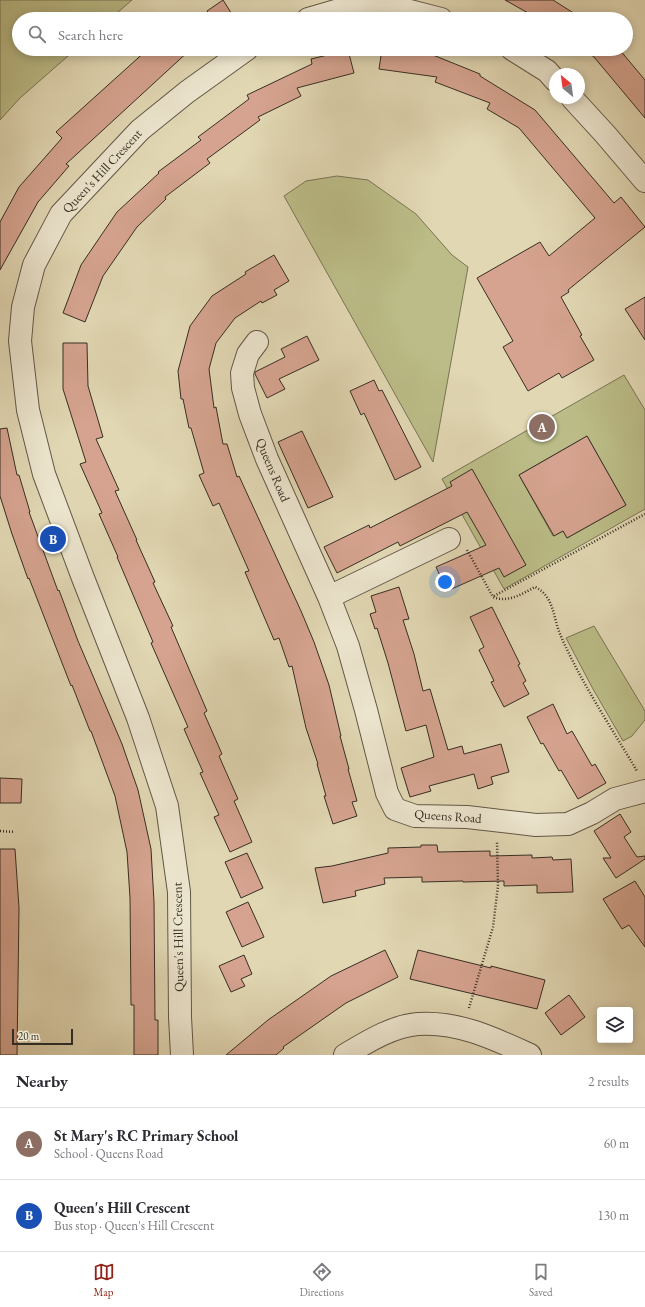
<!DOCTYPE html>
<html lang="en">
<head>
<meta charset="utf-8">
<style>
  body { margin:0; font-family:"EB Garamond",serif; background:#f2f2f3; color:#2b2b33 }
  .controls { position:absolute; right:12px; bottom:12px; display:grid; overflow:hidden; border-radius:4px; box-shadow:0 2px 10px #0003 }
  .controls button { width:36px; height:36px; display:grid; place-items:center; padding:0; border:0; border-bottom:1px solid #e1e1e2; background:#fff; color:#2b2b33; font:20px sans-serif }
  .compass { position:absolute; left:549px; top:68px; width:36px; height:36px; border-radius:50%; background:#fff; box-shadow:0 2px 10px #0003; rotate:331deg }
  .scale { position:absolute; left:12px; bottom:10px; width:61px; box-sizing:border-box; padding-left:4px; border:2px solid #372e23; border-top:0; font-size:11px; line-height:14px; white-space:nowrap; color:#372e23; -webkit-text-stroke:3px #ece5ce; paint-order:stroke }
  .you { position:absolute; left:445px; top:582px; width:14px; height:14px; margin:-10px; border:3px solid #fff; border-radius:50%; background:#1a73e8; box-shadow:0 0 0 6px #1a73e833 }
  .badge { display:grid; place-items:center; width:26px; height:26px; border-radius:50%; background:#8f2418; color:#fff; font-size:13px; font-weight:700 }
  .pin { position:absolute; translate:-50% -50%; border:2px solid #fff; box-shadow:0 1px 4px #0006 }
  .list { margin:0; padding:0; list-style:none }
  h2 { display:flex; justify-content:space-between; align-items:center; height:52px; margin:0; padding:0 16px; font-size:17px }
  h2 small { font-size:13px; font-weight:400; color:#7c7c81 }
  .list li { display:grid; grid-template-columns:26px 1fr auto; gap:12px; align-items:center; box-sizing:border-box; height:72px; padding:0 16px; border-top:1px solid #e1e1e2 }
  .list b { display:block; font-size:15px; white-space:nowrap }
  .list p { margin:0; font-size:13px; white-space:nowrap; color:#7c7c81 }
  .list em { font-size:13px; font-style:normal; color:#7c7c81 }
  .icon { flex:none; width:22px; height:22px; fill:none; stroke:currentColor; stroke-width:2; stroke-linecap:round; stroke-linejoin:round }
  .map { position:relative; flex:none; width:645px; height:1055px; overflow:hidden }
  .search { position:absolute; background:#fff; box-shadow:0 2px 10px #0003; left:12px; right:12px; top:12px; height:44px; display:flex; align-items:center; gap:10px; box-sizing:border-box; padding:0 14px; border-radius:22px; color:#7c7c81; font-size:15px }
  .sheet { height:196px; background:#fff }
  nav { display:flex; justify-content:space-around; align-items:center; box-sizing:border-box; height:56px; border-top:1px solid #e1e1e2; background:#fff; font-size:11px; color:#7c7c81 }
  nav a { display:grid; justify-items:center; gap:2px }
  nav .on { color:#8f2418 }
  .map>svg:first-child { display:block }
  .green { fill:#bbbc87; stroke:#797555; fill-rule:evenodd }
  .building { fill:#d5a38f; stroke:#372e23 }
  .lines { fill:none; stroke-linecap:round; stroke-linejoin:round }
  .minor-casing { stroke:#625847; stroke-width:24 }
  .path { stroke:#372e23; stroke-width:2.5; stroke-dasharray:1 2; stroke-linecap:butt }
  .minor { stroke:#ece5ce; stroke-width:22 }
  .labels { text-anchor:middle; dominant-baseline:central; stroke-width:3.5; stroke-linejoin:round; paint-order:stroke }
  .street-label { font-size:13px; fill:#372e23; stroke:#ece5ce }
</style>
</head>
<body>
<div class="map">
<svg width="645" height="1055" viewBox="0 0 645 1055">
  <rect width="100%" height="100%" fill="#e1d7b3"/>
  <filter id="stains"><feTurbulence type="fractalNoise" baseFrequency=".005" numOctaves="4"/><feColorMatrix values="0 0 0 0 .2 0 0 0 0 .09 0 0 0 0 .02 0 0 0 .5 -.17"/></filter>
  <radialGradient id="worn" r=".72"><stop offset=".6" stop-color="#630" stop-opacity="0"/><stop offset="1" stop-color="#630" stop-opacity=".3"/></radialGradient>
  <path class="green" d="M0 0H132L110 19H19V49H76L20 98 0 120Z
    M337 176 368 180 416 214 452 255 468 267 433 462 284 196 306 181Z
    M624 375 645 410V509L504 589 442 479ZM587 436 626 505 567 538 563 531 553 536 519 475Z
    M594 626 645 711V720L632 736 623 741 593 689 566 638Z"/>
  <path class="building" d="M223 0 235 19H212L207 11Z
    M505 0H553L583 19H542L538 16 537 18Z
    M148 49H191L66 164 69 166 38 202 0 270V222L19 187 62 138 56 132Z
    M382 49H409L423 51 480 74V76L535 110 614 203 621 197 645 227 568 290 569 292 561 297 582 335 580 336 594 360 562 378 559 373 528 391 503 347 513 341 477 278 540 242 549 256 595 218 519 128 487 109 490 103 435 82 437 77 379 69Z
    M583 49H619L645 80V118L594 57Z
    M348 50 354 73 297 88 301 96 258 117 260 120 207 159 210 163 165 197 166 199 137 227 103 276 85 322 63 313 81 265 117 212 159 173 158 172 201 140 198 137 249 99 247 95 312 64 311 59Z
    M274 255 289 281 274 290 277 295 262 303 261 301 235 318 216 343 209 369 214 408 216 407 223 444H227L237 477 239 476 301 611 314 642 329 685 341 736H340L349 769H348L357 801 352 802 357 816 333 824 324 796H326L317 764H318L306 728 292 666 289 667 279 638 274 640 245 572 249 571 219 503 213 506 199 475 204 473 191 428H189L183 399H181L178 371 190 326 212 296 246 274 245 272Z
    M645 297V340L625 309Z
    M307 336 319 360 279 379 285 389 267 398 255 374V372L285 357 281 349Z
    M63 343H87L88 386 103 437 96 439 119 490 115 491 137 540H136L155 582 153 583 173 626 171 627 207 711 204 713 222 754 219 756 238 799 234 801 252 842 230 852 214 817 219 815 200 773 203 772 184 729 188 727 151 643 153 642 117 557H118L99 514 102 513 80 464 86 462 63 389Z
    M374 380 379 391 382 390 421 467 395 480 364 413 361 415 350 391Z
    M7 428 17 475H19L30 512H29L58 591 59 590 78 641 122 744 138 790 151 849 154 902 155 1020H158V1055H134V1005H131L130 898 127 852 115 796 91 731H90L72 685 71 686 29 578 28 579 12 534 0 496V429Z
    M302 431 333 497 308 508 278 442Z
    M587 436 626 505 567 538 563 531 554 536 519 475Z
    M472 469 526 565 504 577 499 568 447 591 436 567 486 545 467 512 400 546 398 542 337 573 324 547 369 525 370 528 452 486 450 482Z
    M399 587 409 619 403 620 414 654 423 691 430 689 448 750 462 746 464 754 501 744 509 772 491 777 493 784 478 789 474 774 429 786 431 791 410 797 401 768 434 757 426 725 406 731 388 663 377 628 375 629 370 614 376 612 371 596Z
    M492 607 520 664 518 665 526 681 523 683 529 694 504 707 491 682 494 681 479 650 484 647 470 617Z
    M553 704 567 734 572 731 592 766 595 764 606 783 578 799 561 770 559 771 543 743 541 744 527 717Z
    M0 778 22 779 21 803H0Z
    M620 814 631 832 624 837 637 857 645 856V859L616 878 603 858H611L594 831Z
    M421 845H437L438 852 490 851V856L532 855V858L552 857 553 860 571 859 573 892 537 893V885L504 886V881L463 882V881L422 882V877L384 878 385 884 355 891 356 896 323 903 315 868 332 866 388 853V848L421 847Z
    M0 849H15L19 908 17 1055H0Z
    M247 853 263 888 241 898 225 862Z
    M635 881 645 897V947L629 925 622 929 603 899Z
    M248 902 264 937 242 947 226 912Z
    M385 950 398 977 346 1003 283 1047 284 1048 276 1055H226L268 1020 331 976Z
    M418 950 491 968V966L545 980 537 1009 410 979Z
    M244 955 252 974 241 979 245 986 231 992 219 966Z
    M569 995 585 1017 561 1035 545 1013Z"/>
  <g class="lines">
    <defs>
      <path id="minor" d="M308 19 339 10 373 5 406 10 441 19
        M512 49 547 71 555 80
        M572 98 605 134 645 181
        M257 342 248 354 242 373 243 388 250 414 267 459 329 597 348 646 366 710 387 793 395 809 415 816 467 817 536 825 568 824 592 813 615 799 645 791
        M329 597 449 539
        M182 1055 180 1017 179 892 167 806 138 718 83 578 44 474 28 410 20 341 23 307 34 265 61 214 140 130 187 92 247 49
        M345 1055C367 1042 392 1026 418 1024 458 1021 495 1039 530 1055"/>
    </defs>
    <use href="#minor" class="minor-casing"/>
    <path class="path" d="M467 550 493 597C508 603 522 594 535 587 554 596 553 617 560 634 580 681 611 727 637 771
      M494 596 645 514
      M0 831 15 832
      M469 1008 493 927 498 886 497 841"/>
    <use href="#minor" class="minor"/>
  </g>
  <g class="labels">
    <g class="street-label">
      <text transform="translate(102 171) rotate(-47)">Queen's Hill Crescent</text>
      <text transform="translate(273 470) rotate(67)">Queens Road</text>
      <text transform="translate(448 816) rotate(4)">Queens Road</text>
      <text transform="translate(178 937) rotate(-91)">Queen's Hill Crescent</text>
    </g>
  </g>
  <rect width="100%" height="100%" filter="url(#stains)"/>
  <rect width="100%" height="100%" fill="url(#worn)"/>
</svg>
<div class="controls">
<button><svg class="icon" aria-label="layers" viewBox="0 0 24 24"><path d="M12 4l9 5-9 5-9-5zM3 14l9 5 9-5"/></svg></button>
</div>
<svg class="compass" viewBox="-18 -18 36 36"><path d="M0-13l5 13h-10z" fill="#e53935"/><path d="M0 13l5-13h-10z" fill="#7c7c81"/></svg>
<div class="scale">20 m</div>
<div class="you"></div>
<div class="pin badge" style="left:542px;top:427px;background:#8d6e63">A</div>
<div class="pin badge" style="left:53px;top:539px;background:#1a4fb4">B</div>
<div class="search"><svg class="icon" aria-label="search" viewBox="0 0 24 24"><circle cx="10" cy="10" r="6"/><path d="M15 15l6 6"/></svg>Search here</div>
</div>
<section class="sheet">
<h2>Nearby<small>2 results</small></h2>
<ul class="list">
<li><span class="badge" style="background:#8d6e63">A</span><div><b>St Mary's RC Primary School</b><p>School · Queens Road</p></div><em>60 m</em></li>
<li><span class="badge" style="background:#1a4fb4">B</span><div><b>Queen's Hill Crescent</b><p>Bus stop · Queen's Hill Crescent</p></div><em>130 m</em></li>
</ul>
</section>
<nav>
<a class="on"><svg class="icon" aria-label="map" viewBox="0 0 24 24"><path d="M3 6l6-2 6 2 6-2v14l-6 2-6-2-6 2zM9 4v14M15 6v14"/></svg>Map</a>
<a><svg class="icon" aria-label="directions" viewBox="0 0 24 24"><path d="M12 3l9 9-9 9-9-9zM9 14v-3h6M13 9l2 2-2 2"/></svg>Directions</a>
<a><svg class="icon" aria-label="saved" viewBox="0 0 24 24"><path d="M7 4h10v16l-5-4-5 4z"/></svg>Saved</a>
</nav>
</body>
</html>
